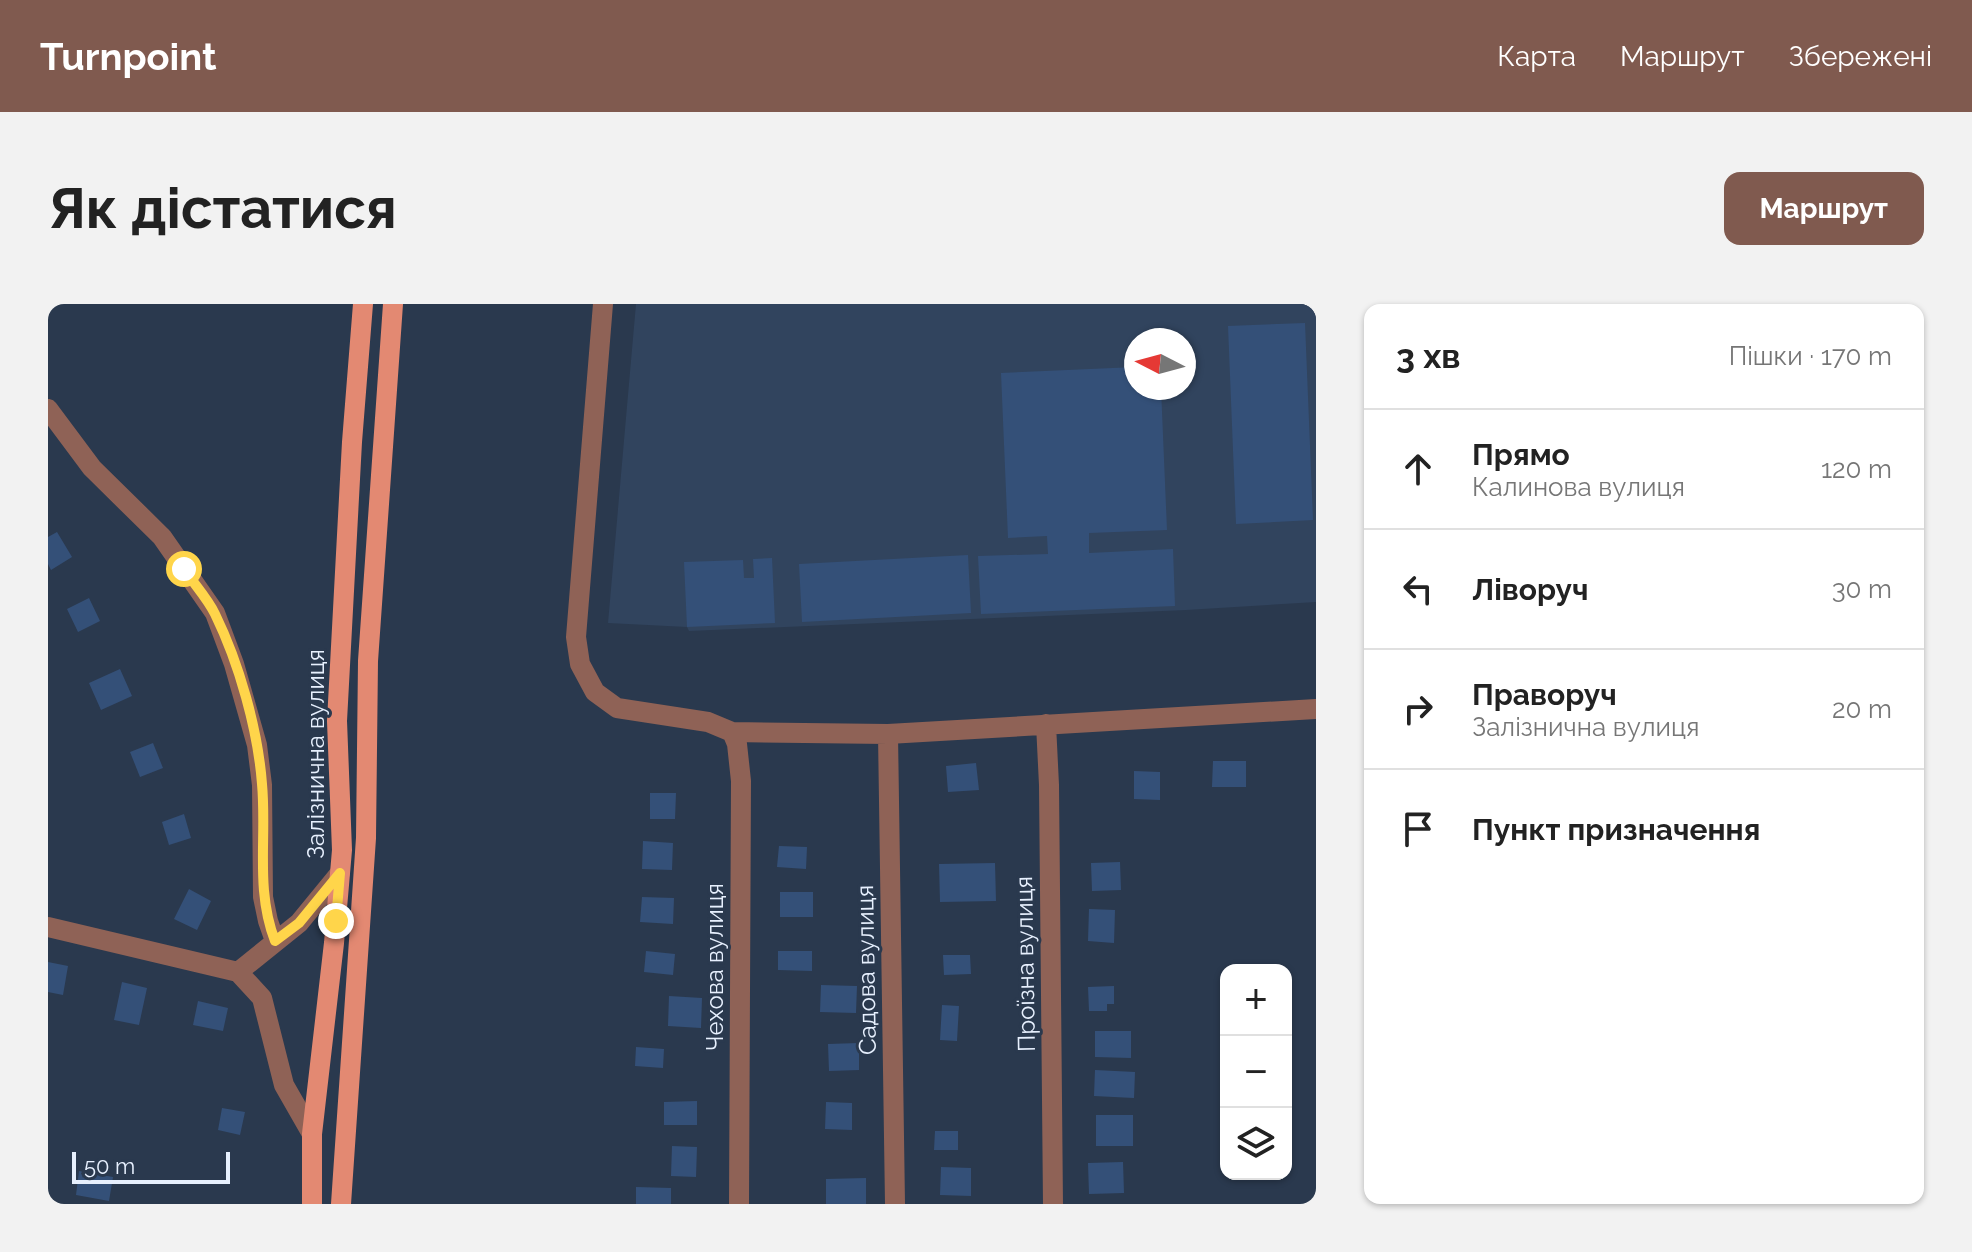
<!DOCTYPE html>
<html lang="uk">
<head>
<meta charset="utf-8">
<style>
  body { margin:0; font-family:Raleway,sans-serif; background:#f2f2f2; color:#222 }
  .controls { position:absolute; right:24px; bottom:24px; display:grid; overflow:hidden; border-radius:16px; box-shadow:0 2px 6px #0004 }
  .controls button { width:72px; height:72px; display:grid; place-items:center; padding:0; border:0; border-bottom:2px solid #e0e0e0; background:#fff; color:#222; font:40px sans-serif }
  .compass { position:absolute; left:1076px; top:24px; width:72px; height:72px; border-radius:50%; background:#fff; box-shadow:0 2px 6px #0004; rotate:276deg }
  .scale { position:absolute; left:24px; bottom:20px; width:158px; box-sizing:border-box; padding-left:8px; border:4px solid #e7f0fe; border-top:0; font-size:22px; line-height:28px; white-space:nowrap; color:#e7f0fe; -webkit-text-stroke:6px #2a394e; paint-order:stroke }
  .stop { position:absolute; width:24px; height:24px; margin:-18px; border:6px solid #ffd54a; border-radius:50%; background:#fff }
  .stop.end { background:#ffd54a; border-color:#fff; box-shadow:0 2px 8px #0008 }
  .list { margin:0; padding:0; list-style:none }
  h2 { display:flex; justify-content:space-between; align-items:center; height:104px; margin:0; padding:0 32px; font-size:34px }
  h2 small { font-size:26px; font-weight:400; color:#767676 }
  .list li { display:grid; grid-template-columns:52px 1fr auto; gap:24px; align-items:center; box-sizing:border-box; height:120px; padding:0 32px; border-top:2px solid #e0e0e0 }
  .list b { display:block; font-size:30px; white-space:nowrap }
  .list p { margin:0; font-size:26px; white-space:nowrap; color:#767676 }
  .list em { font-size:26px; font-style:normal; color:#767676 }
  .icon { flex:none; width:44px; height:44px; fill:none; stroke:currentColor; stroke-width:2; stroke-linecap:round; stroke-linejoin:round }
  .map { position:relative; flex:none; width:1268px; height:900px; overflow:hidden; border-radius:16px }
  header { display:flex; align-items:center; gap:48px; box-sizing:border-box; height:112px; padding:0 40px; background:#805a4f; color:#fff }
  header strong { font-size:38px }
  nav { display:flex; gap:44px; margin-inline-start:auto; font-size:28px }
  .intro { display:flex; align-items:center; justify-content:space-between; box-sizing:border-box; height:192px; padding:0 48px }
  h1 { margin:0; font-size:56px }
  .button { padding:20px 36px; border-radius:16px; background:#805a4f; color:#fff; font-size:28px; font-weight:700 }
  main { display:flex; gap:48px; padding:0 48px }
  aside { flex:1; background:#fff; border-radius:16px; box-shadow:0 2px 6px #0004 }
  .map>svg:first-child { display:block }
  .built { fill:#31445e; fill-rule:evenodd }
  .building { fill:#345078 }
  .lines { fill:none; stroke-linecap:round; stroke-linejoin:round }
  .minor { stroke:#8f6256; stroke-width:20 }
  .major { stroke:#e38972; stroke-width:20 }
  .route { stroke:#ffd54a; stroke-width:10 }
  .labels { text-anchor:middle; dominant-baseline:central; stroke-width:6; stroke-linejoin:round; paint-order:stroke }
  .street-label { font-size:24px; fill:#e7f0fe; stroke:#2a394e }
</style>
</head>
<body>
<header>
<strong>Turnpoint</strong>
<nav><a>Карта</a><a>Маршрут</a><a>Збережені</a></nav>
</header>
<div class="intro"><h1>Як дістатися</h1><a class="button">Маршрут</a></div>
<main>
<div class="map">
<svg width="1268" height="900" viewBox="0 0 1268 900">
  <rect width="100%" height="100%" fill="#2a394e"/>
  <path class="built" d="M588 0H1268V298L1138 306 641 327 639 323 560 319ZM1088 36H1136V84H1088Z"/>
  <path class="building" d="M1257 19 1265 216 1188 220 1180 22Z
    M1088 63V84H1113L1119 226 1041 229V249L1125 245 1127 302 933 310 930 252 1000 250 999 232 960 234 953 69Z
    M9 228 24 253 3 266 0 260V233Z
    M920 251 923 309 754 318 751 260Z
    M724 254 727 319 639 323 636 258 695 256 696 274H706L705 255Z
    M41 294 52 317 30 328 19 305Z
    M72 365 84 392 53 406 41 379Z
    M105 439 115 464 92 473 82 448Z
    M1165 457H1198V483H1164Z
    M928 459 931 486 900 488 898 462Z
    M1086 467 1112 468V496L1086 495Z
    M602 489H628L627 515H602Z
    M136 510 143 534 121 541 114 518Z
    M595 537 625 539 624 566 594 565Z
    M731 542 759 543 758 565 729 563Z
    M1072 558 1073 586 1044 587 1043 559Z
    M947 559 948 597 892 598 891 560Z
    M141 585 163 597 149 626 126 615Z
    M732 588H765V613H732Z
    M594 593 626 594 625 620 592 618Z
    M1041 605 1067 606 1066 639 1040 637Z
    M598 647 627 650 625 671 596 668Z
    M730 647H764V667L730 666Z
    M895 651H922L923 670 896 671Z
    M0 658 20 662 15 691 0 688Z
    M74 678 99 684 91 721 66 716Z
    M773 681 809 682 808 709 772 708Z
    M1066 682V700H1059V707H1041L1040 683Z
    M621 692 654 694 653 724 620 722Z
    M150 697 180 704 175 727 145 721Z
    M894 701 911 702 909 737 892 736Z
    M1047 727H1083V754L1047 753Z
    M811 739V766L781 767 780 740Z
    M588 743 616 745 615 764 587 762Z
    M1047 766 1087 768 1086 794 1046 792Z
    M649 797V821H616V798Z
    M778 798 804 799V826L777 825Z
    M174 804 197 808 192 831 170 826Z
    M1048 811H1085V842H1048Z
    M887 827H910V846H886Z
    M624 842 649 843 648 873 623 872Z
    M1075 858 1076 889 1041 890 1040 859Z
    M893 863 923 864V892L892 891Z
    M31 867 65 873 61 897 28 891Z
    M818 874V900H778V875Z
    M588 883 623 884V900H588Z"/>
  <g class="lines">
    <path class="minor" d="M555 0 528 333 532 360 547 388 569 404 660 418 684 428 840 430 1268 405
      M0 105 44 164 114 233 167 309 186 360 209 441 214 481 215 593 220 617 227 637
      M998 420 1001 481 1005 900
      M684 428 689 440 693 477 691 900
      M840 430 847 900
      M0 623 190 668
      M190 668 214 694 236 781 264 830
      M190 668 251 619 292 569"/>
    <path class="major" d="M264 900V830L286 639 294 546 289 417 304 138 315 0
      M293 900 318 534 320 357 345 0"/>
  </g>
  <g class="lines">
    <path class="route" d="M136 265C146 280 160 295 167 310 191 359 210 426 214 480 219 534 207 585 227 637L251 619 292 569 288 617"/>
  </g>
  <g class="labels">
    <g class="street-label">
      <text transform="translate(267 450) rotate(-90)">Залізнична вулиця</text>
      <text transform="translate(977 660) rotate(-91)">Проїзна вулиця</text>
      <text transform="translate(666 663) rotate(-90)">Чехова вулиця</text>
      <text transform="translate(818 666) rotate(-91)">Садова вулиця</text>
    </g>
  </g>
</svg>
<div class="controls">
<button>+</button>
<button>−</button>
<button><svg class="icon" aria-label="layers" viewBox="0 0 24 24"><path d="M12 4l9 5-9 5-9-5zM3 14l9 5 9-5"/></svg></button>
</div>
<svg class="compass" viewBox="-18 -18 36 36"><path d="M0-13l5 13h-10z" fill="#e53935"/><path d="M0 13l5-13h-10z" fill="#767676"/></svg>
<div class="scale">50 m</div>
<div class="stop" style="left:136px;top:265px"></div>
<div class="stop end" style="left:288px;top:617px"></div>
</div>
<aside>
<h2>3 хв<small>Пішки · 170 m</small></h2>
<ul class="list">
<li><svg class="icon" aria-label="ahead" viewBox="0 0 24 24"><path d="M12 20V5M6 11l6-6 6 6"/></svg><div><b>Прямо</b><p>Калинова вулиця</p></div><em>120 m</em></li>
<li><svg class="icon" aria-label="left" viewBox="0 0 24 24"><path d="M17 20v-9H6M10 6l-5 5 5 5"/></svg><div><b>Ліворуч</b></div><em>30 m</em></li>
<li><svg class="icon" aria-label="right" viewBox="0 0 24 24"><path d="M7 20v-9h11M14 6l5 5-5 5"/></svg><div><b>Праворуч</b><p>Залізнична вулиця</p></div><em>20 m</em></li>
<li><svg class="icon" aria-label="arrive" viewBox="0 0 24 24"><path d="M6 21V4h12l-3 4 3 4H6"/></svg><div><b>Пункт призначення</b></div></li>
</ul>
</aside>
</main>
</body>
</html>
